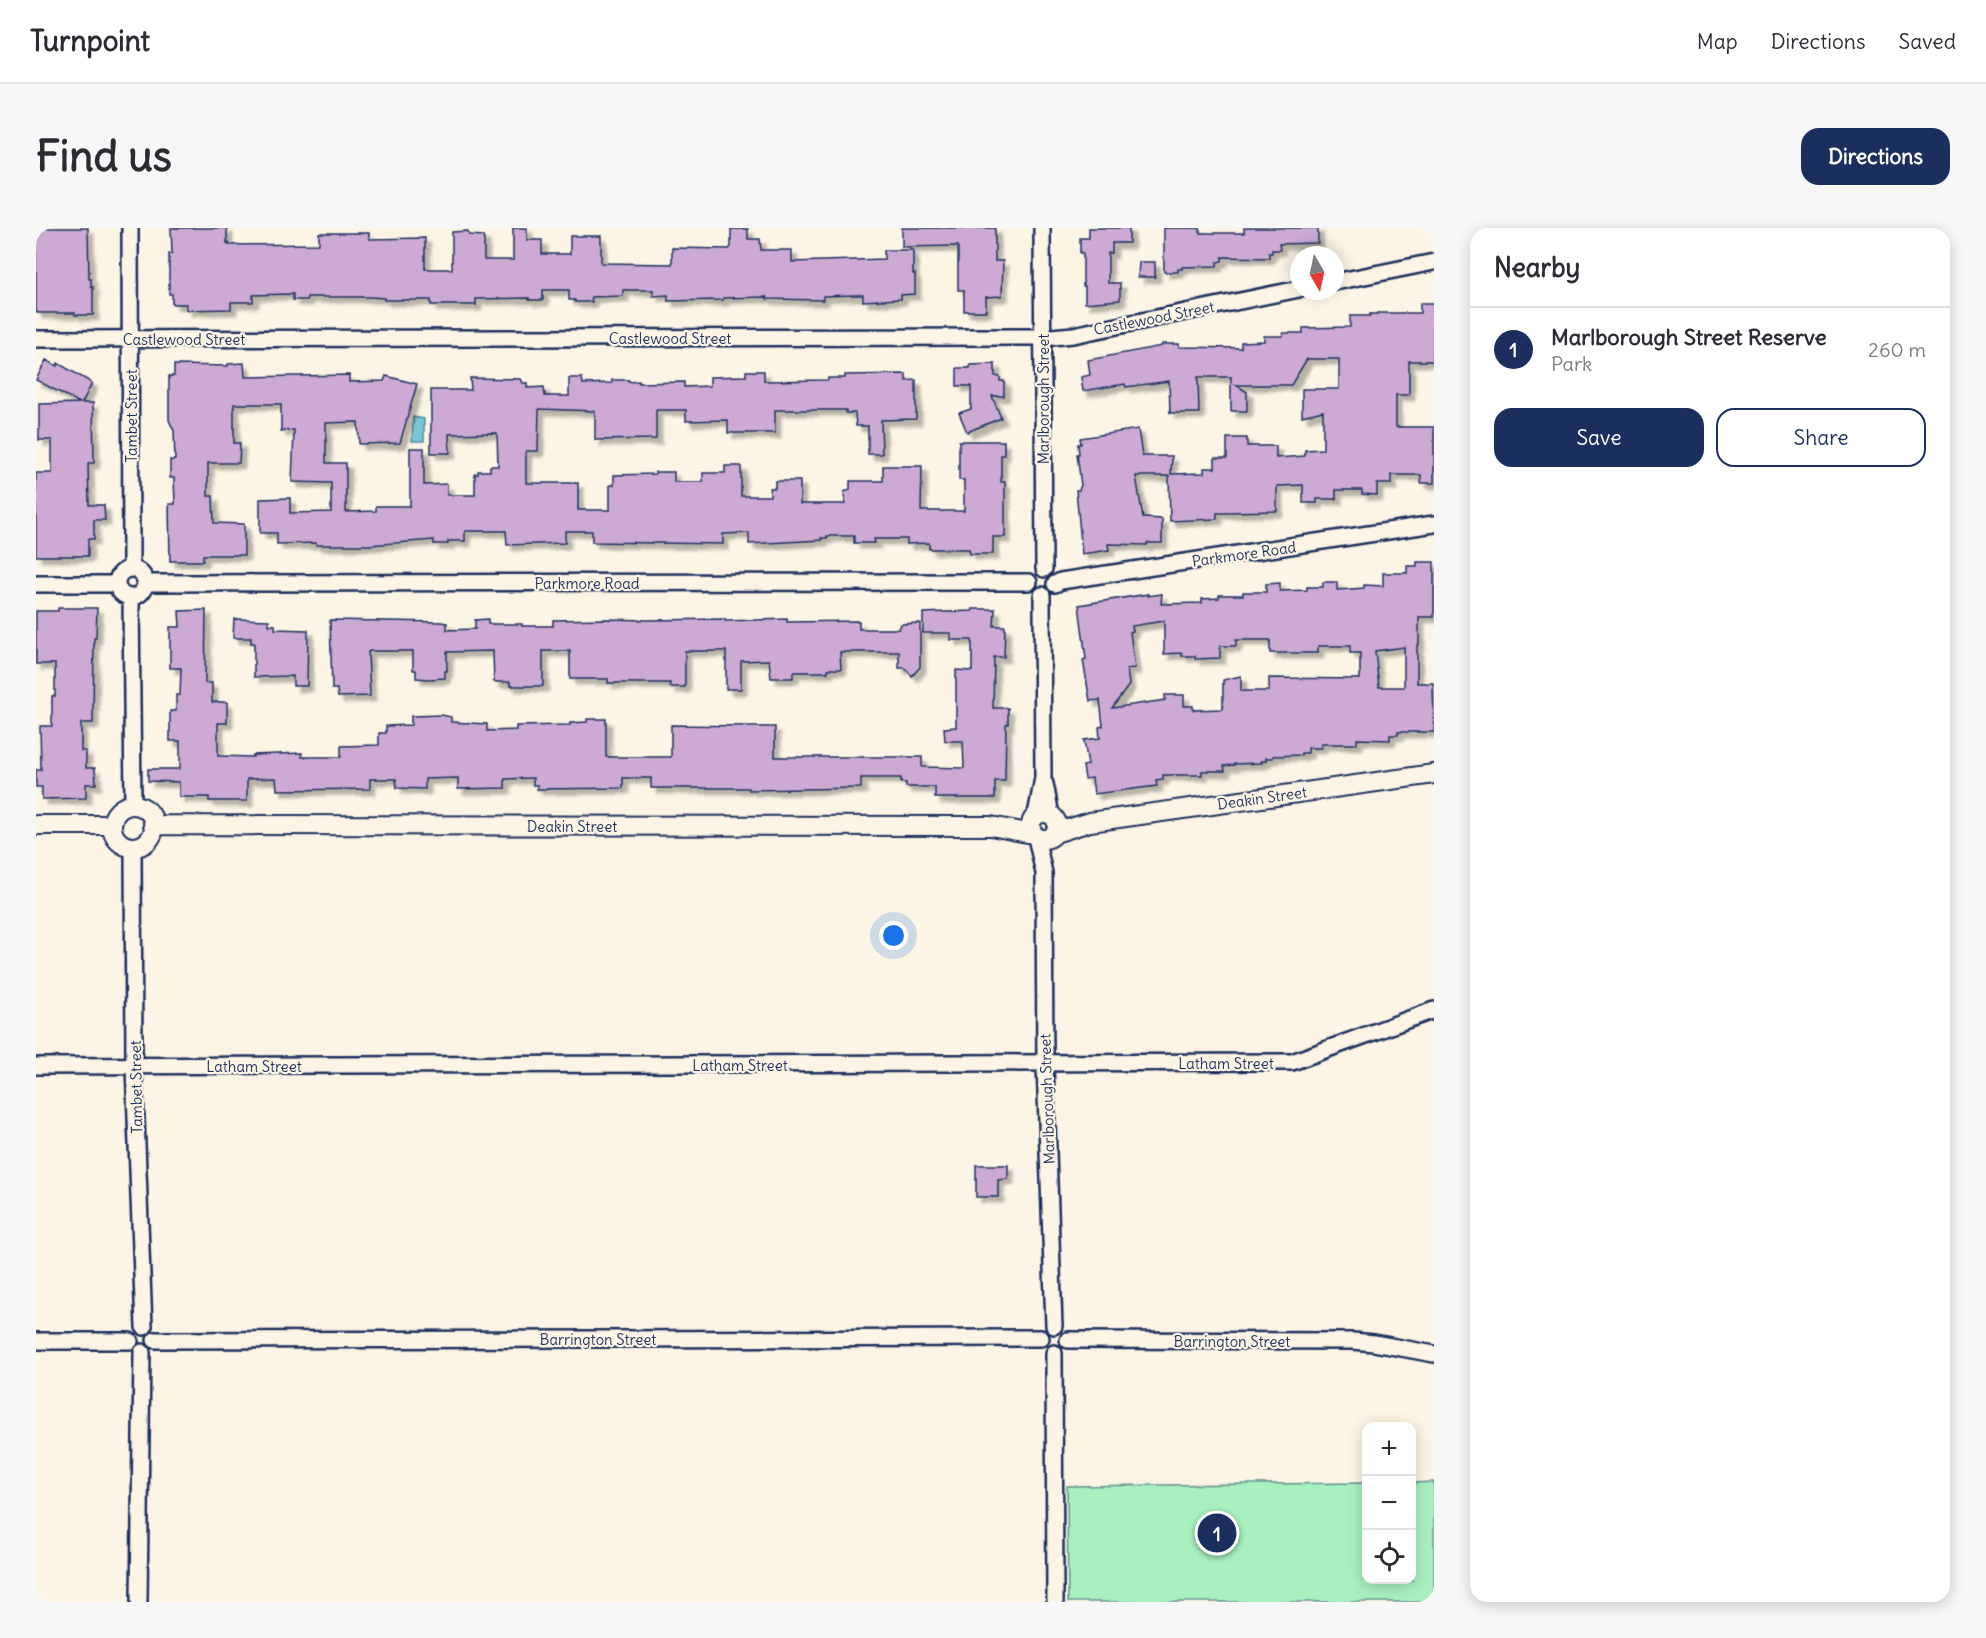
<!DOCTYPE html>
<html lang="en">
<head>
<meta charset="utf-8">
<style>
  body { margin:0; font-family:Delius,sans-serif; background:#f7f7f7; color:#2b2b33 }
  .controls { position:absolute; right:18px; bottom:18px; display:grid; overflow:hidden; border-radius:12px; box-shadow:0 3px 15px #0003 }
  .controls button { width:54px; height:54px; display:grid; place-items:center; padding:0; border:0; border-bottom:2px solid #e1e1e2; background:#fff; color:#2b2b33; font:30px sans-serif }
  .compass { position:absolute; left:1254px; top:18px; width:54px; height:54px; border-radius:50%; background:#fff; box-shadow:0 3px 15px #0003; rotate:171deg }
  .you { position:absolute; left:858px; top:708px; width:21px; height:21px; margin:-15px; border:4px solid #fff; border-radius:50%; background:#1a73e8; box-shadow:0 0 0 9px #1a73e833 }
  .badge { display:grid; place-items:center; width:39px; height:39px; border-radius:50%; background:#1b2f5e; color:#fff; font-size:20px; font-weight:700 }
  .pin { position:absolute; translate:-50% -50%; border:3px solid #fff; box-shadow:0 2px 6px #0006 }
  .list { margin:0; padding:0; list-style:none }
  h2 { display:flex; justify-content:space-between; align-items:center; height:78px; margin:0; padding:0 24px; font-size:26px }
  h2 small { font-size:20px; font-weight:400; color:#7c7c81 }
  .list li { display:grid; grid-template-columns:39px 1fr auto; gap:18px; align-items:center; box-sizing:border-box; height:84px; padding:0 24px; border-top:2px solid #e1e1e2 }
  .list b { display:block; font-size:22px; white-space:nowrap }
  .list p { margin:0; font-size:20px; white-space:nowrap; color:#7c7c81 }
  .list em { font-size:20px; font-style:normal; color:#7c7c81 }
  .actions { display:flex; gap:12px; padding:18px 24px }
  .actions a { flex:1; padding:14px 0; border:2px solid #1b2f5e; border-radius:18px; text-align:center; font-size:21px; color:#1b2f5e }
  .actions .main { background:#1b2f5e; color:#fff }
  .icon { flex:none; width:33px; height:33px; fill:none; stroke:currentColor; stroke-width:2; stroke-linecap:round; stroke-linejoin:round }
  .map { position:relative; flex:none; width:1398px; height:1374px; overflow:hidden; border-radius:18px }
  header { display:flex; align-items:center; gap:36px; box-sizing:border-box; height:84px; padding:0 30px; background:#fff; border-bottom:2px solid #e1e1e2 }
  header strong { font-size:28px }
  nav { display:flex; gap:33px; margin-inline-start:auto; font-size:21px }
  .intro { display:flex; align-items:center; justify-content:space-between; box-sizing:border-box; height:144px; padding:0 36px }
  h1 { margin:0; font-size:42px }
  .button { padding:15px 27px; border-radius:18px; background:#1b2f5e; color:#fff; font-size:21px; font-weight:700 }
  main { display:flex; gap:36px; padding:0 36px }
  aside { flex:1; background:#fff; border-radius:18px; box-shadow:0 3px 15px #0003 }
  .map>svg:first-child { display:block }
  .green { fill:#a8f1bf; stroke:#62908e; stroke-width:1.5 }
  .water { fill:#77c7d2; stroke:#528aa4; stroke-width:1.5 }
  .building { fill:#ccaad4; stroke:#1b2f5e; stroke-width:1.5; fill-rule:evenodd; filter:url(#shadow) }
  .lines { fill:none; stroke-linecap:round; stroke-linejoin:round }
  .minor-casing { stroke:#1b2f5e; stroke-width:20 }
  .tertiary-casing { stroke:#1b2f5e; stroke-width:22 }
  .minor { stroke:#fcf5e5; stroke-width:15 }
  .tertiary { stroke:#fcf5e5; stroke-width:18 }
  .labels { text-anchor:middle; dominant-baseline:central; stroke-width:4.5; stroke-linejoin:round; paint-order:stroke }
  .street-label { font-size:15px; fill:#1b2f5e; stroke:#fcf5e5 }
</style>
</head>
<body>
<header>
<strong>Turnpoint</strong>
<nav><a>Map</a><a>Directions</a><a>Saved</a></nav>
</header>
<div class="intro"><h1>Find us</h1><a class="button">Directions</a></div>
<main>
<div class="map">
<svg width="1398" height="1374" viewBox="0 0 1398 1374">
  <defs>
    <filter id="shadow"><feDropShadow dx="5.5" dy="5.5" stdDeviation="1.5" flood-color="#0004"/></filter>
  </defs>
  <rect width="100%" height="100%" fill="#fcf5e5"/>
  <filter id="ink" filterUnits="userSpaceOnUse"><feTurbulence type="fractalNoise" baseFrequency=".0167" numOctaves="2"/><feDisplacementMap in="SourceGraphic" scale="12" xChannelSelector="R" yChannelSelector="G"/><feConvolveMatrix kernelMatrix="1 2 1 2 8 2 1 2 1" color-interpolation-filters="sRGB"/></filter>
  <g filter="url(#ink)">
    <path class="green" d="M1398 1254V1374H1032L1031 1258 1330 1255V1352H1376V1255Z"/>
    <path class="water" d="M377 189 388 191V213H376Z"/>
    <path class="building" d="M0 0H52L53 51H55V59H57V87H39V85H2L0 83Z
      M135 0H191V15L193 14V17L283 16V5H333V11L389 10V41H416V4L432 3 433 7 448 8V32H477V0H491V12H506V26H534V8H565V35L636 36V20L693 21 695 19V1H712V11H724L725 22H756V34L848 31V22H877V46H879V66L865 67V71L845 72 827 73V67H819L787 68V72L731 71V69L687 70V72L632 73V67L617 68V62H587V68L555 69 556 74H539V72H533V62H507V72H493V70L440 71V77H395V72H348V70L334 69H271V72H257V66L217 67V74H195V81L150 82V76H136V66H133V26H136Z
      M866 0H959V33H967L966 68 950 69V83H928V62H922V18L866 19Z
      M1053 0H1093V15H1076V25H1072V55H1084V72L1049 75V58H1047V25H1044V10H1053Z
      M1128 0H1164V5H1208V0H1282V15L1243 16 1244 22H1236V25H1233V30L1186 29V33L1181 34V38L1146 39V41H1142V44H1128Z
      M1103 34H1119V49H1102Z
      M1384 75H1398L1397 133H1373V167H1360V199H1398V255H1385V247H1355V256H1341V267L1326 266V262H1300V271H1281V275H1267V257L1241 258V283L1195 284V285H1181V291L1134 293 1133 248H1100L1107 290 1126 291V315H1111V317L1072 316 1073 322 1046 326 1040 262H1043L1045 257 1041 226H1043L1042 216H1045L1044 210 1102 201 1106 228H1136L1135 246 1168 245V240H1179V230H1191V210H1211V218H1240V230L1269 228V222L1287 221V183L1266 188V161H1303V131H1271L1255 157H1200L1211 164V183H1195V149H1162L1163 185H1134L1133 153 1090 159 1089 156 1047 163 1045 149 1054 147 1052 132 1126 118V116H1143V119L1205 120V114L1228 113V108H1247V105H1267V100L1314 99V88H1334V86H1341V85H1384Z
      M10 132 21 138 22 135 56 155 46 175H57L58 235H52L53 277H68L69 292H58V311H52V328H0V245H16V212H3V176L44 175 0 152Z
      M208 135 209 149 313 147V154L348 153 350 148 381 156 364 215 323 216 322 194 290 195V235H310V284L340 283V278H374V220H388V257L411 256V267H439V246H442V243H454V238H462L461 205 413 206 414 225H395V162H435L434 150 485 151 487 155H491V160L508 159 509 168H533V150H546L547 156 576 155V152H593V154L603 153V155L648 154V159L674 158V149L710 148V143H728V153L792 152V150H809V147L870 146V153L880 152V191L845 192 846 226H832V198H820L819 185H810V182H739V205H692V192L650 193V182H620V211L559 212V183L503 181 502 223H490V255H542V282H574V257H578V247L619 246V244H638V254H667V245H689V238H705V268H734V260H739V253H764V276H809L808 264 814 262V253H847V238H886L885 283H928V252H923V213H968V227H965V254H969V309H957V326H934L933 321H893V315L871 316V311H838L839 315H818V308H791V310H785L786 312 713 316V305L687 306V316L556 314V303H529V315L471 317 470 303H429V313H412V316H398V312L333 317H280V315L241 316V305H224V271L254 270V285L295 284V255L256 254 258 202 245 203V176H198V215H204L203 235H172V268H177L178 295 208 296V327H167V333H134L133 276H139L138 250H134V232H139L138 203 133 192V148H138V137L192 138V136Z
      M959 136V148L964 149V153H968V168H956L965 190 931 204 923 185 935 181V158H921V140H934V137Z
      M1381 334H1398V389H1383V416L1381 417V455H1397L1398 504H1362V507H1354V512L1321 511V516H1285V520H1272V525H1265V527L1237 528V530H1230V533H1225L1226 535 1198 536V537L1188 538 1189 543H1166V547H1127V551L1120 552 1121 558 1058 566 1056 550 1049 551 1047 538 1052 537 1048 512 1064 510 1063 499 1067 498 1064 472 1054 473 1047 432 1050 431 1043 377 1112 366V368L1126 366 1125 376 1166 375V371L1183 370V367H1207V364H1230V356L1244 355V363L1271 362V359H1287V354H1301V362L1328 360V357L1347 358V345H1371V338H1381ZM1128 393V426L1146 425V428H1159V431L1184 430V418H1200V412H1234V425H1282V418H1314V425H1324V451L1233 450V463H1205V448L1187 452V481L1157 482V478H1148V467H1129V472L1076 480 1093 457 1091 441 1099 440 1094 404 1097 403 1096 398ZM1368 419V459H1343L1339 423Z
      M22 380H61L60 410H58L57 495H45V523H50V540H59L60 556H50V570L6 571V559H0V542H5L4 498H16V468H19V436H0V383H22Z
      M937 381H959L958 398H969L968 429H958L957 480H972V496H970L969 553H959V570H899V559H870V555H865V550H825V560L713 562V560H615V550H587V560L501 561V557H497V550L469 551V560L422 561V550L389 551V561L361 560 360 551H334V561L241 562 240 550 211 551V573H173V569H143V554L112 553V541H144V513H134V483H140V467H144L145 440H134V399H144L143 383 170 382 169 455H176V474H191V495H182V528L217 529V527L266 525V529H305V518L343 517V505H350V498L375 497V488L406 487 415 489V494L451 496V503L480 502V498L534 497V495L551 494V491H570V529H635V497L711 498V499H739V529H886V539L928 540 927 513H909L908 500 920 499V442L936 443V412H915V405H887V385L936 383Z
      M198 391 233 392V397H239V401L272 402 271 458H257V448L218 449V415H215V410H197Z
      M452 391V396H486V398H517V392L571 391 612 392 689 391V393L751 391V394L823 393V401H863L865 396 884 395V439L876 448 869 440H863V424H804L805 441H792V444H757V450H735L733 432 705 433V461H690V423H649V459H634V455H572V451H534V423H507V458H474V454H458L457 423 411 424V443H409V450L393 451 380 450V442H377V423H334L332 424 334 468 302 469 301 461H296L294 392 406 394 411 395V402L439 401V392Z
      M940 937H972V951L962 952V969H940Z"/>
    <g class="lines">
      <defs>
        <path id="minor" d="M94 0 95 341
          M1006 0 1008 341
          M1299 54 1398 34
          M0 111 1016 109 1037 107 1263 61
          M81 355a14 14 0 1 1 28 0a14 14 0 1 1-28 0Z
          M109 355 993 354
          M0 356H81
          M1019 356 1025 353 1398 296
          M95 369 97 577
          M1009 556 1015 587
          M1000 587 1007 550 1006 367
          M1000 609 1008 645 1009 836 1018 1098
          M97 619 98 838 108 1099
          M0 838 1256 834 1398 782
          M119 1112 1005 1110
          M1032 1112 1317 1113 1338 1115 1398 1126
          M0 1113H94
          M1018 1125 1019 1374
          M103 1374 106 1124"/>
        <path id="tertiary" d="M76 598a21 21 0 1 1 42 0a21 21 0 1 1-42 0Z
          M995 598a13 13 0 1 1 26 0a13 13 0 1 1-26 0Z
          M0 597H76
          M117 597 955 598 997 606
          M1019 605 1054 594 1398 546"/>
      </defs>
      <use href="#minor" class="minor-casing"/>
      <use href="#tertiary" class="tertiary-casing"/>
      <use href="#minor" class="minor"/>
      <use href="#tertiary" class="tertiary"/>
    </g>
  </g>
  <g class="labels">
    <g class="street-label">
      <text transform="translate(1118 90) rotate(-11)">Castlewood Street</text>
      <text x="634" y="110">Castlewood Street</text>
      <text x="148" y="111">Castlewood Street</text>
      <text transform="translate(1007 171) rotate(-90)">Marlborough Street</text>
      <text transform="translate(95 188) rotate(-90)">Tambet Street</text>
      <text transform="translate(1208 326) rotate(-8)">Parkmore Road</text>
      <text x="551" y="355">Parkmore Road</text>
      <text transform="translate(1226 570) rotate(-8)">Deakin Street</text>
      <text x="536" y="598">Deakin Street</text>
      <text x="1190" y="835">Latham Street</text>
      <text x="704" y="837">Latham Street</text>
      <text x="218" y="838">Latham Street</text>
      <text transform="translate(100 859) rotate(-91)">Tambet Street</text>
      <text transform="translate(1011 871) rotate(-92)">Marlborough Street</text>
      <text x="562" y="1111">Barrington Street</text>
      <text x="1196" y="1113">Barrington Street</text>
    </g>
  </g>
</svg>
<div class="controls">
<button>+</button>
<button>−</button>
<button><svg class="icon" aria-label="locate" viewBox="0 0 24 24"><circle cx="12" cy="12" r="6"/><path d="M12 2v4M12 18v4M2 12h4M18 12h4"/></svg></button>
</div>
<svg class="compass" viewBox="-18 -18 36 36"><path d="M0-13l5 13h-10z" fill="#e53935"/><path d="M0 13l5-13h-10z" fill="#7c7c81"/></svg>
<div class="you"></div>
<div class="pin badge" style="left:1181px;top:1305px">1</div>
</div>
<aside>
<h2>Nearby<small></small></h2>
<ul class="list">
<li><span class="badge">1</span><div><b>Marlborough Street Reserve</b><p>Park</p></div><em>260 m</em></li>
</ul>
<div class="actions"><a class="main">Save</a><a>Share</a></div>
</aside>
</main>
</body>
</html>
